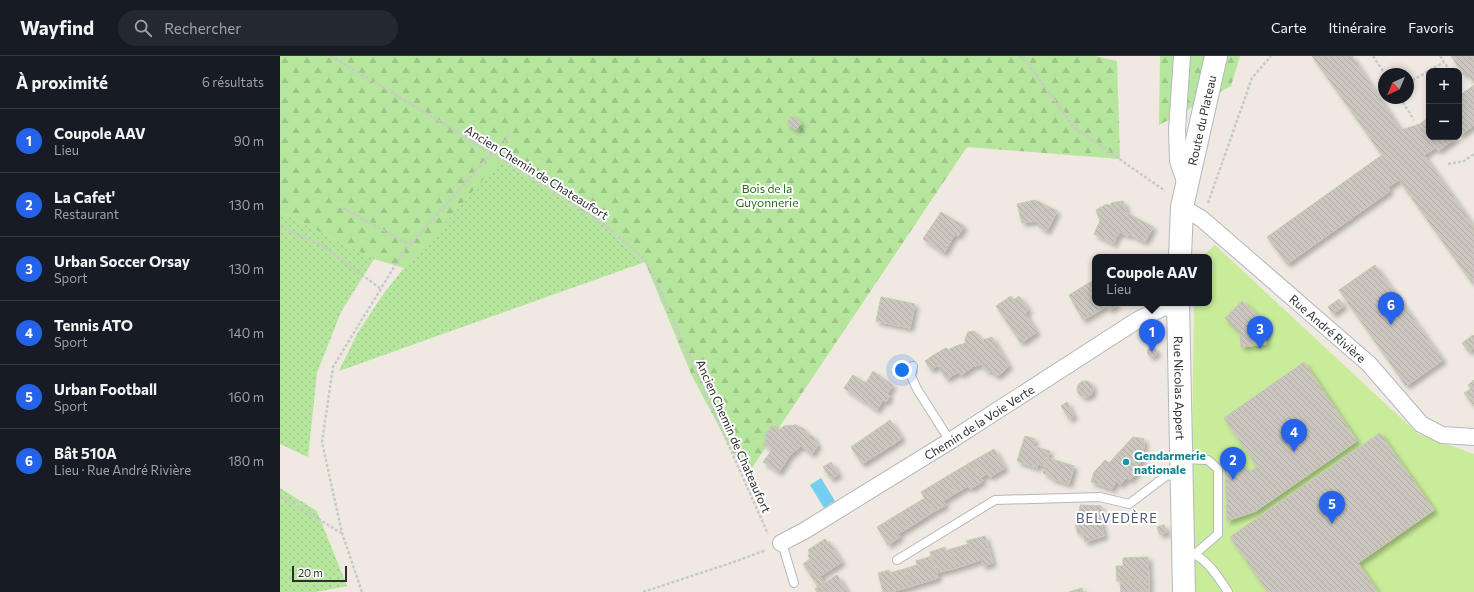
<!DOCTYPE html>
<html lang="fr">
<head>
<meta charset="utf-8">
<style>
  body { margin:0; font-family:Commissioner,sans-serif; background:#242831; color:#f1f3f6 }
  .controls { position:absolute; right:12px; top:12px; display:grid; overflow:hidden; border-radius:8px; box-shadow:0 2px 6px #0003 }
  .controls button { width:36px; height:36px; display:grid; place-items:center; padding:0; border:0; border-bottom:1px solid #363941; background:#171b24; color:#f1f3f6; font:20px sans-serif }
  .compass { position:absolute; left:1098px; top:12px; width:36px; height:36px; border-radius:50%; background:#171b24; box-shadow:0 2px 6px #0003; rotate:224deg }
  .scale { position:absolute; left:12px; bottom:10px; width:55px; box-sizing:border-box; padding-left:4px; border:2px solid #2e2e2e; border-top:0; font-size:11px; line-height:14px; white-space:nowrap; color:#2e2e2e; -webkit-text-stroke:3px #fff; paint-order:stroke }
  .you { position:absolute; left:622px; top:314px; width:14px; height:14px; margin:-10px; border:3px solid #fff; border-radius:50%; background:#1a73e8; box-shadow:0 0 0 6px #1a73e833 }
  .badge { display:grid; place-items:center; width:26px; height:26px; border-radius:50%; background:#2563eb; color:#fff; font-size:13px; font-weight:700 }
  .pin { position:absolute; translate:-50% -33px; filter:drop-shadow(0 1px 2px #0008) }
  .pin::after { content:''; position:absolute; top:21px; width:14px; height:12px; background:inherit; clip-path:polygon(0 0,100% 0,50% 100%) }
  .popup { position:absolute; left:812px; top:198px; width:120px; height:52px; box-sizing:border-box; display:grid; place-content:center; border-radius:8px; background:#171b24; filter:drop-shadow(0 1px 3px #0005); font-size:13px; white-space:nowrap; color:#9ea1a6 }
  .popup b { font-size:15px; color:#f1f3f6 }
  .popup::after { content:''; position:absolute; left:50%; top:100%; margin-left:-8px; border:8px solid transparent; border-top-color:#171b24 }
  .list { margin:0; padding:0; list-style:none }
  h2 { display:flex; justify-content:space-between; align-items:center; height:52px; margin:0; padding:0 16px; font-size:17px }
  h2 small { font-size:13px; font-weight:400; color:#9ea1a6 }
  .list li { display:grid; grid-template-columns:26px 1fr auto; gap:12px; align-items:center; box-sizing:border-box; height:64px; padding:0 16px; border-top:1px solid #363941 }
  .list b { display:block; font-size:15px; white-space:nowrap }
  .list p { margin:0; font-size:13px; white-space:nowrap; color:#9ea1a6 }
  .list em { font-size:13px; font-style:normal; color:#9ea1a6 }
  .icon { flex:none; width:22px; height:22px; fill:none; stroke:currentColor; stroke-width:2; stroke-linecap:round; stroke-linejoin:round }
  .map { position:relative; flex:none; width:1194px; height:536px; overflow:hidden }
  header { display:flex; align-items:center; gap:24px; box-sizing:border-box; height:56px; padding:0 20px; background:#171b24; border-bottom:1px solid #363941 }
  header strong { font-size:19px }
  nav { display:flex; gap:22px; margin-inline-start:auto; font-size:14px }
  .search { width:280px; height:36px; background:#242831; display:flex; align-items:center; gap:10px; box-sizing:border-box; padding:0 14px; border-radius:22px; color:#9ea1a6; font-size:15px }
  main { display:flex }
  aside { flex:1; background:#171b24 }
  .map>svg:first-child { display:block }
  .grass { fill:url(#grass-dots) }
  .forest { fill:url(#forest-firs) }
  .pitch { fill:#c9ec9a }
  .water { fill:#75cff0 }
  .building { fill:url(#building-back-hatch); stroke:#cbc5ba; filter:url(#shadow) }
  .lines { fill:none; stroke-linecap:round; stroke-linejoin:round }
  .lane-casing { stroke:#b4b7c1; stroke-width:10 }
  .street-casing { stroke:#b4b7c1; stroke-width:18 }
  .secondary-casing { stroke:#b4b7c1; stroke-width:24 }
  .path { stroke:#c9c9c9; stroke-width:2.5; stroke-dasharray:3 2; stroke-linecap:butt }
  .lane { stroke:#fff; stroke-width:8 }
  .street { stroke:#fff; stroke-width:16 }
  .secondary { stroke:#fff; stroke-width:22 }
  .culture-dot { fill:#0f9aa8; stroke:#fff; stroke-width:1.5 }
  .labels { text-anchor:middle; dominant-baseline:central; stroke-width:4; stroke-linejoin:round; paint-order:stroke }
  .street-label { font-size:12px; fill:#2e2e2e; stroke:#fff }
  .park-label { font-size:12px; fill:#2c6e1b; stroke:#fff }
  .culture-label { font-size:12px; font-weight:bold; fill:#0d838f; stroke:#fff; text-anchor:start }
  .neighbourhood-label { font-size:13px; letter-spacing:1px; fill:#4d5680; stroke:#fff }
</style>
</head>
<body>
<header>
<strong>Wayfind</strong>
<div class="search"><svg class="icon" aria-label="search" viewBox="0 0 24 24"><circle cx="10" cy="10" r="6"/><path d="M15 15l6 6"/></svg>Rechercher</div>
<nav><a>Carte</a><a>Itinéraire</a><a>Favoris</a></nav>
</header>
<main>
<aside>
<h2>À proximité<small>6 résultats</small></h2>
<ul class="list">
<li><span class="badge">1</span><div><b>Coupole AAV</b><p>Lieu</p></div><em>90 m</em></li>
<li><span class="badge">2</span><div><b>La Cafet'</b><p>Restaurant</p></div><em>130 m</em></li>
<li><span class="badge">3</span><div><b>Urban Soccer Orsay</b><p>Sport</p></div><em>130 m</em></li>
<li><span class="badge">4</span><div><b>Tennis ATO</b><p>Sport</p></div><em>140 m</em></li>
<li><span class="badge">5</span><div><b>Urban Football</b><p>Sport</p></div><em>160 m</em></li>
<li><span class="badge">6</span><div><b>Bât 510A</b><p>Lieu · Rue André Rivière</p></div><em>180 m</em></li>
</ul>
</aside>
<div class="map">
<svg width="1194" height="536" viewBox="0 0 1194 536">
  <defs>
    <pattern id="grass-dots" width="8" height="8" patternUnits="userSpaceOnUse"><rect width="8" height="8" fill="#b6e59e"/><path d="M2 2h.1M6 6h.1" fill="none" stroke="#9dc588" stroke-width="1.8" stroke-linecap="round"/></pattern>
    <pattern id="forest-firs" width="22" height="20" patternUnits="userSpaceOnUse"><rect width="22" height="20" fill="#b6e59e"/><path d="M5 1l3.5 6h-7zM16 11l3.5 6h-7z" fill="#9dc588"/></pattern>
    <pattern id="building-back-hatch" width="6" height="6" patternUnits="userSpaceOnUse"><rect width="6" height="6" fill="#cbc7bf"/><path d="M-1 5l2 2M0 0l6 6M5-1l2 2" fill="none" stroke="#afaba4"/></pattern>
    <filter id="shadow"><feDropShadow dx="3.5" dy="3.5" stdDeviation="2" flood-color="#0004"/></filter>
  </defs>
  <rect width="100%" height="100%" fill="#efe9e1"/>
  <path class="grass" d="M220 103 319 166 365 206 59 315 77 278 104 237 124 212 171 160Z
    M0 156 94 203 61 256 37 317 28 401 0 388Z
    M0 432 37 455 67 530 36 536H0Z"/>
  <path class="forest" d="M0 0H815L837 5 840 103 687 91 466 421 412 320 365 206 319 166 221 103 171 160 124 212 94 203 0 156Z
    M880 0H960L951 30 879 69Z"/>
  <path class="pitch" d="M935 189 1138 378 1194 398V536H913L912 392 914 247H929V201H922Z"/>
  <path class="water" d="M541 422 555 445 544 452 530 429Z"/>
  <path class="building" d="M1032 0H1072L1121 74 1140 68 1149 61V81H1177L1158 95 1156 91 1144 99 1194 170V225L1192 227 1119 124 1108 131 1110 135 1007 208 987 181 1102 99Z
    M1171 0H1194V27L1187 17 1184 19Z
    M1194 29V69L1179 80V40Z
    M512 60 521 67 516 74 507 67Z
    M755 144 777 155 767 175 759 171 760 168 755 165 742 167 737 148Z
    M843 145 847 157 873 171 865 186 849 178 848 180 840 176 837 181H836L834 188 814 178 820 165 816 154 827 148 830 150 831 147Z
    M661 156 684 170 678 180 675 178 664 197 643 183Z
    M1095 209 1163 304 1126 330 1059 234Z
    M815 224V229L809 232 807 228Z
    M807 228 809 232 815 229V247H832L803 264 789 239Z
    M731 240 734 244 739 240 749 254 745 257 757 276 741 287 716 250Z
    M601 241 635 248 630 272 596 265Z
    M1059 243 1064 250 1053 258 1048 251Z
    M962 245 986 266V288L961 291 960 277 945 262Z
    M832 247H835L837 249 829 254 827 250Z
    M694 275 699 280 700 285 712 281 729 310 720 318 715 320 712 315 709 316 703 312V308L694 310 681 319 679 316 666 323 652 300 666 292 668 294 676 290 686 287 685 283 688 276Z
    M1193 279 1194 280V288L1193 289 1194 292 1189 296 1182 287Z
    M867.5 296a4.5 4.5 0 1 1 9 0a4.5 4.5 0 1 1-9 0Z
    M652 300 658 309 651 314 645 305Z
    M1024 306 1077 385 976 455 947 465 945 407 957 406 970 416 977 410 944 362Z
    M593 315 613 329 607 338 610 340 606 346 603 344 597 354 564 332 573 319 586 327Z
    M1194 324V350L1184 337 1191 333 1188 329Z
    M797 333a8 8 0 1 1 16 0a8 8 0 1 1-16 0Z
    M787 346 794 360 789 363 781 350Z
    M610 364 622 382 615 387 603 369Z
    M492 369 499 374 504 370 516 369 524 373 528 380 532 379 538 389 532 398 521 390 510 399 499 416 483 406 492 394 483 388 487 382 485 380Z
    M603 369 615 387 582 408 571 391Z
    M1100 377 1154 454 1078 507 1098 536H988L950 481Z
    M745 380 755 383 753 390 770 395 765 410 758 408 757 412 737 405Z
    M853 381 864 383V393L857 394 855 396 863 403 855 412 858 415 850 424 847 422 840 429 836 425 832 433 811 426 814 416 825 404 829 407Z
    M714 393 725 412 710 421 707 418 700 422 691 406Z
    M768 402 794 410 789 428 770 422 771 420 763 417Z
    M551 406 559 418 551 423 543 411Z
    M691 406 703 425 690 433 688 430 676 437 666 421Z
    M666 421 676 437 663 445 666 449 653 456 641 436Z
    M645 442 653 456 628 472 620 457Z
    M800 449 821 450 823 460H820L824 480 805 486 802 477 798 478 795 468 799 466Z
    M620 457 628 472 618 478 620 481 608 489 597 471Z
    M884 469 887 476 880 479 877 471Z
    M705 480 713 507 703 510 701 504 676 512 671 493 688 488 686 485Z
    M545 483 548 487 530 498 528 494Z
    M549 486 562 506 534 524 525 511 532 507 528 499Z
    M665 491 666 495 671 493 676 512 656 517 650 496Z
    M652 500 658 522 629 531 624 513 637 509 636 505Z
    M868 501 869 524 837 525 836 510H843V502Z
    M530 503 532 507 525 511 523 508Z
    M624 513 629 531 611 536H603L598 517 609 514 610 517Z
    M557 519 568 536H537L535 533Z
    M540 520 545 527 538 531 534 524Z
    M869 524V536H841L840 525Z
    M802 532 803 536H789Z"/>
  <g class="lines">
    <defs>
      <path id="lane" d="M633 310 631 320 637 333 670 385
        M902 403 928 404 938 413V478L915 498
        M502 487 514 527
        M911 498C925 499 941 525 948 536
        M617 504 715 444 820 441 849 448 886 420 900 418"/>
      <g id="street">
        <path d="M902 0 897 74 898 105 906 128"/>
        <path id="s1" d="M902 151 922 163 1089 308 1141 368 1162 379 1194 381"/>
        <path id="s2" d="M501 487 524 475 670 385 856 265 882 252 898 250"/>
      </g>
      <g id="secondary">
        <path id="s3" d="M900 201 902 151 936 0"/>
        <path id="s4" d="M898 247 904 536"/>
      </g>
    </defs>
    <use href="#lane" class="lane-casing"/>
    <use href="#street" class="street-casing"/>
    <use href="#secondary" class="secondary-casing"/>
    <path class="path" d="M51 0 219 101 320 165 365 204 375 223 488 478
      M740 0 748 8 794 71 885 135
      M1093 0 1105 18
      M1160 0 1170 15
      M1128 27 1164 6
      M1179 29 1180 30
      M1120 42 1134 64
      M219 101 229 77
      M1168 108 1184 105 1194 98
      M928 147 972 22 991 0
      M63 152 130 189
      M0 171 42 189 101 233
      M0 439 61 477
      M82 536 62 477 42 386 53 311 122 198 212 97
      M363 536 457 505 486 494"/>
    <use href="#lane" class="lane"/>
    <use href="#street" class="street"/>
    <use href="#secondary" class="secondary"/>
  </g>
  <circle class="culture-dot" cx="846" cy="406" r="4"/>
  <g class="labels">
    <g class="street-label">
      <text stroke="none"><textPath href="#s3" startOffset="139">Route du Plateau</textPath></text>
      <text transform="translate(257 116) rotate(32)">Ancien Chemin de Chateaufort</text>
      <text stroke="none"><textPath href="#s1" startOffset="190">Rue André Rivière</textPath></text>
      <text stroke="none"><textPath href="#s4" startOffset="85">Rue Nicolas Appert</textPath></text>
      <text stroke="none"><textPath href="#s2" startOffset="232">Chemin de la Voie Verte</textPath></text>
      <text transform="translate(454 380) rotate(66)">Ancien Chemin de Chateaufort</text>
    </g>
    <g class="park-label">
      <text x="487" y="132">Bois de la<tspan x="487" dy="14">Guyonnerie</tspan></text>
    </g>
    <g class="culture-label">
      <text x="854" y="399">Gendarmerie<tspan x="854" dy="14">nationale</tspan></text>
    </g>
    <g class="neighbourhood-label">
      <text x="837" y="462">BELVEDÈRE</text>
    </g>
  </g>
</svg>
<div class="controls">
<button>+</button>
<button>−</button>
</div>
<svg class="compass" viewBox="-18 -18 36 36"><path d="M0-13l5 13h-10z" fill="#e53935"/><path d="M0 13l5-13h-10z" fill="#9ea1a6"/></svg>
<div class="scale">20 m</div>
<div class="you"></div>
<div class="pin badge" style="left:872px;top:296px">1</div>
<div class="popup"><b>Coupole AAV</b>Lieu</div>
<div class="pin badge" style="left:953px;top:424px">2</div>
<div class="pin badge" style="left:980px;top:293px">3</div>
<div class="pin badge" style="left:1014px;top:396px">4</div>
<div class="pin badge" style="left:1052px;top:468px">5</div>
<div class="pin badge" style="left:1111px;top:269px">6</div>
</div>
</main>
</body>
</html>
